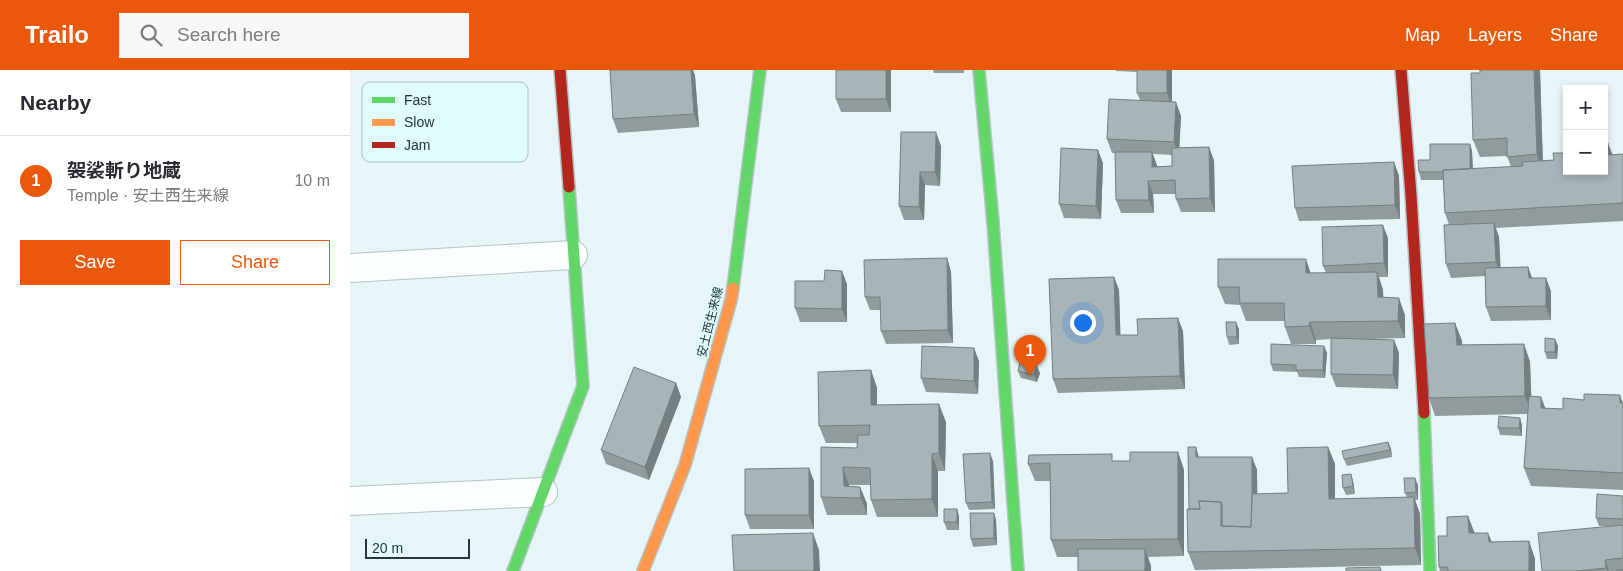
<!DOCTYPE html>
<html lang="en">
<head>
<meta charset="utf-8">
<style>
  body { margin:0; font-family:Helvetica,"Noto Sans JP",sans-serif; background:#f7f7f7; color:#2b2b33 }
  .controls { position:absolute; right:15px; top:15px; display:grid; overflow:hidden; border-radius:0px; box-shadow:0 2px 8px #0003 }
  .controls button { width:45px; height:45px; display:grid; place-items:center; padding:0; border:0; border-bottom:1px solid #e1e1e2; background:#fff; color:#2b2b33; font:25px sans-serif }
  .scale { position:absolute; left:15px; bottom:12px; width:105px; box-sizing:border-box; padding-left:5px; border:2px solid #253738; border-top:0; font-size:14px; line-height:18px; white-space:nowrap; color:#253738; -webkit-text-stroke:4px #e0fbfd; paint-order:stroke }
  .you { position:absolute; left:732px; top:252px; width:18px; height:18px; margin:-12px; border:4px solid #fff; border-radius:50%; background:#1a73e8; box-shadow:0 0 0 8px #1a73e833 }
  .badge { display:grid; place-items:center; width:32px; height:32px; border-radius:50%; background:#ea580c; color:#fff; font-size:16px; font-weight:700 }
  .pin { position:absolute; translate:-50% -41px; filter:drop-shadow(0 1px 2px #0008) }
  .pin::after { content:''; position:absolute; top:26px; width:18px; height:15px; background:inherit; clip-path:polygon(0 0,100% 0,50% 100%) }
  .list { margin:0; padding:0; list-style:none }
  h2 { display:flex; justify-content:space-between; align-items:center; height:65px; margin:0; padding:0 20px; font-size:21px }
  h2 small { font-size:16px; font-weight:400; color:#7c7c81 }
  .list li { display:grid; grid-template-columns:32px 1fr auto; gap:15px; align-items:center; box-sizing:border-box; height:90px; padding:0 20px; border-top:1px solid #e1e1e2 }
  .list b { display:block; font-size:19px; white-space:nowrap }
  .list p { margin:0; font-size:16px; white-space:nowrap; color:#7c7c81 }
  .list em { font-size:16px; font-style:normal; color:#7c7c81 }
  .actions { display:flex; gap:10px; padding:15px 20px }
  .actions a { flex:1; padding:11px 0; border:1px solid #ea580c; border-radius:0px; text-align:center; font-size:18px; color:#ea580c }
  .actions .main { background:#ea580c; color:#fff }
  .icon { flex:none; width:28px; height:28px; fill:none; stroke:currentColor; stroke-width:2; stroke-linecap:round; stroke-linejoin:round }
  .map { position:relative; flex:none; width:1273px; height:501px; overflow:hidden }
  header { display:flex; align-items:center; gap:30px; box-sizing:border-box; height:70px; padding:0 25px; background:#ea580c; color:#fff }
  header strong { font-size:24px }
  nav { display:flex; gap:28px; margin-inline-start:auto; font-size:18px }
  .search { width:350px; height:45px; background:#f7f7f7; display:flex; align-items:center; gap:12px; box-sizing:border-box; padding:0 18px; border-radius:0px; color:#7c7c81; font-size:19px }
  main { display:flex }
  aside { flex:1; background:#fff }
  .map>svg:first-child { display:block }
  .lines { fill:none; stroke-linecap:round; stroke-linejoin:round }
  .street-casing { stroke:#b5c4c6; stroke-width:30 }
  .fast-casing { stroke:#b5c4c6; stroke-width:14 }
  .slow-casing { stroke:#b5c4c6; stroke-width:14 }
  .jam-casing { stroke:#b5c4c6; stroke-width:14 }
  .street { stroke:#fbfefe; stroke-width:28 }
  .fast { stroke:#63d668; stroke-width:11 }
  .slow { stroke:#ff974d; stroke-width:11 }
  .jam { stroke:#b3261e; stroke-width:11 }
  .wall { fill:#909b9e; fill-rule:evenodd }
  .shaded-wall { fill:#757e81 }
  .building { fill:#a7b4b8; stroke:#757e81 }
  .labels { text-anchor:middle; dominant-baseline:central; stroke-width:4.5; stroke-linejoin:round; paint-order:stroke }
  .street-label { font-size:12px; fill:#253738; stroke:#e0fbfd }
  .key { fill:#e0fbfd; stroke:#a8c0c2; stroke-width:1 }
  .key-label { font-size:14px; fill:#253738 }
</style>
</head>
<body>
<header>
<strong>Trailo</strong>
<div class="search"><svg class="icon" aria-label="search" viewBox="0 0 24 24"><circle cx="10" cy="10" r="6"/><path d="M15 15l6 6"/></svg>Search here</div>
<nav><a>Map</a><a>Layers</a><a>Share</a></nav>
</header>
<main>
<aside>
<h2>Nearby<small></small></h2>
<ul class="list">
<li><span class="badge">1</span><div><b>袈裟斬り地蔵</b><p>Temple · 安土西生来線</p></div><em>10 m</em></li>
</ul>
<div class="actions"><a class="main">Save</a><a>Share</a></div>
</aside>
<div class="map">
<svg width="1273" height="501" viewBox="0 0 1273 501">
  <rect width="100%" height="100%" fill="#e6f5f7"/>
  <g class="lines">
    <defs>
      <path id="street" d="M0 198 223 185
        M0 431 193 422"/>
      <path id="fast" d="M629 0 643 152 668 501
        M383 218 410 0
        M1074 343 1080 501
        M163 501 233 316 219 117"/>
      <path id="slow" d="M293 501 335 395 381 230 383 218"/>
      <path id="jam" d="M210 0 219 117
        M1051 0 1061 125 1074 343"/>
    </defs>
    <use href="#street" class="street-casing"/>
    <use href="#fast" class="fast-casing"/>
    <use href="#slow" class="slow-casing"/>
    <use href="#jam" class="jam-casing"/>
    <use href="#street" class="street"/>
    <use href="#fast" class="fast"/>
    <use href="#slow" class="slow"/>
    <use href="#jam" class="jam"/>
  </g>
  <path class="wall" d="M260 0H343L345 6 349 57 268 63 263 49Z
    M541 0V42H491L486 29Z
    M583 0H614V3H584Z
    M766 0H822V32L831 46 829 78 859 77 864 91 865 142H831L826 129V124H803L804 143H771L766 130 765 83H762L757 69 790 30 787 23V2L766 1ZM803 84 822 85V96L807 97Z
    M1190 0 1193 91 1273 84V151L1146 158 1149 167 1150 198 1178 197 1182 208 1201 221V250L1141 251 1136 237 1135 206 1101 208 1096 194 1099 155 1095 143 1093 110H1071L1069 102 1080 90 1120 74 1122 81 1123 99 1161 97 1157 86 1130 87 1123 70Z
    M551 62 591 76 590 116 575 115 574 150H554L549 136Z
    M1044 92 1049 106 1050 149 949 151 945 138Z
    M753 93 751 149 714 148 709 134Z
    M1038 168V207H1029L1033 220V227L1055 245V268L1019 269 1044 270 1049 283 1048 319 986 317 981 304V269L966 270V274H941L935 257V251H896L890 235 875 234 868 217 961 203H976L973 196Z
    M597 188 601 202 603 273 536 274 531 261V240H520L515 227Z
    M764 207 769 220 770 265H788L833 261 835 319 708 323 703 309Z
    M497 214V252H450L445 238Z
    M1105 253 1112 271V275L1174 274 1180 292 1181 326 1191 327 1195 338 1213 339 1273 333V420L1181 416 1174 398 1178 344 1085 346 1079 328Z
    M889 259V274L879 275 877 267Z
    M1205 269 1208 276 1207 289H1197L1195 282Z
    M974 276 977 283 975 308 949 307 947 302 923 301 921 294Z
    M629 291 628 324 576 322 571 308Z
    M521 300 527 318V335L596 352 595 401H588V447H527L521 430V415H499V416L510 417 517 434V445H477L471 427 507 378V373H476L469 356Z
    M668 301 690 303 687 312 671 308Z
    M326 313 331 327 299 410 256 394 251 380Z
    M1172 355V366L1150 365 1148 358Z
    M1038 372 1041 379 1042 387 997 396 994 389Z
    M978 377 985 394V429L1057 427 1055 423 1068 415V430H1065L1070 444 1071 495 845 500 838 482 839 439 849 387H902L907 400V424L938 423Z
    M828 382 834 400V486L798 487 801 496 728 487H707L701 470 700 411H685L678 394 780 391Z
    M643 391 645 439 619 440 616 433Z
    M1001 404 1003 411 1005 424 996 425 993 418Z
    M464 411V459H400L395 445Z
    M1273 426V501H1192L1260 456H1249L1246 448Z
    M644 443 646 450 647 475 623 477 621 469Z
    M609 446V460H597L594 452Z
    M1118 446 1124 463H1138L1142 472 1179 471 1185 489V501H1090L1089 497 1097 466Z"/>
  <path class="shaded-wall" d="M341 0H343L345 6 349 57 344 44Z
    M536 0H541V42L536 29Z
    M817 0H822V36L817 23Z
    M1184 0H1190L1193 102 1187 84Z
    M826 32 831 46 829 85 824 72Z
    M586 62 591 76 590 116 585 102Z
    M1258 73 1265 91 1259 85Z
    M1120 74 1122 81 1123 109 1120 102Z
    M859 77 864 91 865 142 860 128Z
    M748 80 753 93 751 149 746 136Z
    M802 82 807 95V110L802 97Z
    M1044 92 1049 106 1050 149 1045 135Z
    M570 102 575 115 574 150 569 137Z
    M798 111 803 124 804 143 799 130Z
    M1144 153 1149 167 1151 205 1146 192Z
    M1033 155 1038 168V207L1034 193Z
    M597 188 601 202 603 273 598 260Z
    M956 189 962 207 956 203Z
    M1178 197 1183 211 1179 208Z
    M492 201 497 214V252L492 239Z
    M1027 202 1033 220 1034 244 1028 227Z
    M764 207 769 220 771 278 766 265Z
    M1196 208 1201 221V250L1196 236Z
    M1049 228 1055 245V268L1048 251Z
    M828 248 833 261 835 319 830 306Z
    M886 252 889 259V274L887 267Z
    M960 252 966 270V274L959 256Z
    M1105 253 1112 271 1113 293 1107 275Z
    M1205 269 1208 276 1207 289 1205 282Z
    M1044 270 1049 283 1048 319 1043 305Z
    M1174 274 1180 292 1182 344 1175 326Z
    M974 276 977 283 975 308 973 300Z
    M624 278 629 291 628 324 624 311Z
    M687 296 690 303 687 312 684 305Z
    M521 300 527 318V352L521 335Z
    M326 313 331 327 299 410 295 397Z
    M1270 325 1273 334 1270 333Z
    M1191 327 1198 345 1191 338Z
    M589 334 596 352 595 401 589 383Z
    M1170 348 1172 355V366L1169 358Z
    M1038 372 1041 379 1042 387 1040 380Z
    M846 377 850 391 846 387Z
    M978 377 985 394V447L979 429Z
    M828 382 834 400V486L828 469Z
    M640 383 643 391 645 439 642 432Z
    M582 384 588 401V447L582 429Z
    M902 387 907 400 908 474 903 461Z
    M493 397 499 415 500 428 494 416Z
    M459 398 464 411V459L459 445Z
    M1001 404 1003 411 1005 424 1003 416Z
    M1065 408 1068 415V430L1066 422Z
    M510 417 517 434V445L511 428Z
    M1064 427 1070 444 1071 495 1065 478Z
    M871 432 877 449V460L871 456Z
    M607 439 609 446V460L607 452Z
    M644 443 646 450 647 475 644 468Z
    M1118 446 1125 464 1119 463Z
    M463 463 469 480 470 501H464Z
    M1138 463 1145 481 1139 472Z
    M1179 471 1185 489V501H1179Z
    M795 479 801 496V501H795Z
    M1255 490 1259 501H1257L1256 498Z"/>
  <path class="building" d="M260 0H341L344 44 263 49Z
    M486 0H536V29H486Z
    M787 0H817V23H787Z
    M1130 0H1184L1187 84 1157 87V68L1123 70 1121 3H1130Z
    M759 29 826 32 824 72 757 69Z
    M551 62H586L585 102H570L569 137 549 136Z
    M1254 73H1258L1259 85 1273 84V133L1095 143 1093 100 1173 96 1172 92 1204 90 1203 83H1217V101H1254Z
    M1080 74H1120V99L1093 100V102H1069L1068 90H1080Z
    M859 77 860 128 826 129 825 110 798 111 799 130H766L765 82H802V97L822 96V78Z
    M711 78 748 80 746 136 709 134Z
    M1044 92 1045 135 945 138 942 96Z
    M1144 153 1146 192 1096 194 1094 155Z
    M1033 155 1034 193 973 196 972 157Z
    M597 188 598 260 531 261 530 227H515L514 190Z
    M868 189H956V203L1027 202 1028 227 1049 228 1048 251 960 252 959 256 935 257 934 233H890L889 217H868Z
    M1178 197 1179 208H1196V236L1136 237 1135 198Z
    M475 200 492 201V239L445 238V211H474Z
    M764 207 766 265H788L787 249 828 248 830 306 703 309 699 209Z
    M876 252H886L887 267H877Z
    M1105 253 1107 275 1174 274 1175 326 1079 328 1074 254Z
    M981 268 1044 270 1043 305 981 304Z
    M1195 268 1205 269V282H1195Z
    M921 274 974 276 973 300H946V295L921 294Z
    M572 276 624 278V311L571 308Z
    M671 288 687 296 684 305 668 301Z
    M284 297 326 313 295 397 251 380Z
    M521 300V335L589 334V383L582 384V429L521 430 520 398 493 397 494 416 510 417 511 428 471 427V377L507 378 508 365H519L520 355 469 356 468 302Z
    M1234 324 1270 325V333H1273V403L1174 398 1179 326 1191 327V338L1213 339V328L1234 330Z
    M1149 346 1170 348 1169 358H1148Z
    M1038 372 1040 380 994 389 992 381Z
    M838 377H846V387H902V424L901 457 872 456V436L871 432 849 431 850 439H839Z
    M978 377 979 429 1064 427 1065 478 838 482 837 439H850L849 431 871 432V456L901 457 902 424 938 423 937 378Z
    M780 382H828V469L701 470 700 393 678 394 679 385 762 384V391H780Z
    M640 383 642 432 616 433 613 384Z
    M459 398V445H395V399Z
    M1001 404 1003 416 993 418 992 405Z
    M1054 408H1065L1066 422 1055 423Z
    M1247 424 1273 426V449L1246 448Z
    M594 439H607V452H594Z
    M620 443H644V468L621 469Z
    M1118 446 1119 463H1138L1139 472 1179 471V501H1098V497H1089L1088 466H1097V447Z
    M1273 455V488L1255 490 1256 498 1226 501H1192L1188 463Z
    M463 463 464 501H384L382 465Z
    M728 479H795V501H728Z
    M1030 497 1031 501H996V498Z
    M1273 499V501H1266V500Z"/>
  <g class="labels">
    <g class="street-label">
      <text transform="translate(360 252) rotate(-76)">安土西生来線</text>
    </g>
  </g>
  <rect x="12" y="12" width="166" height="80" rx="8" class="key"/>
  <rect x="22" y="27" width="23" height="6" fill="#63d668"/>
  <rect x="22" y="49" width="23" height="7" fill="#ff974d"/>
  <rect x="22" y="72" width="23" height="6" fill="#b3261e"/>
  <g class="key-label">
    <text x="54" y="35">Fast</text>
    <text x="54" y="57">Slow</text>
    <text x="54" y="80">Jam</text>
  </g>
</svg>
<div class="controls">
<button>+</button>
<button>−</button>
</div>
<div class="scale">20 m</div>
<div class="you"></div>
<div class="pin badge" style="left:680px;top:306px">1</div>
</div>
</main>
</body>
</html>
